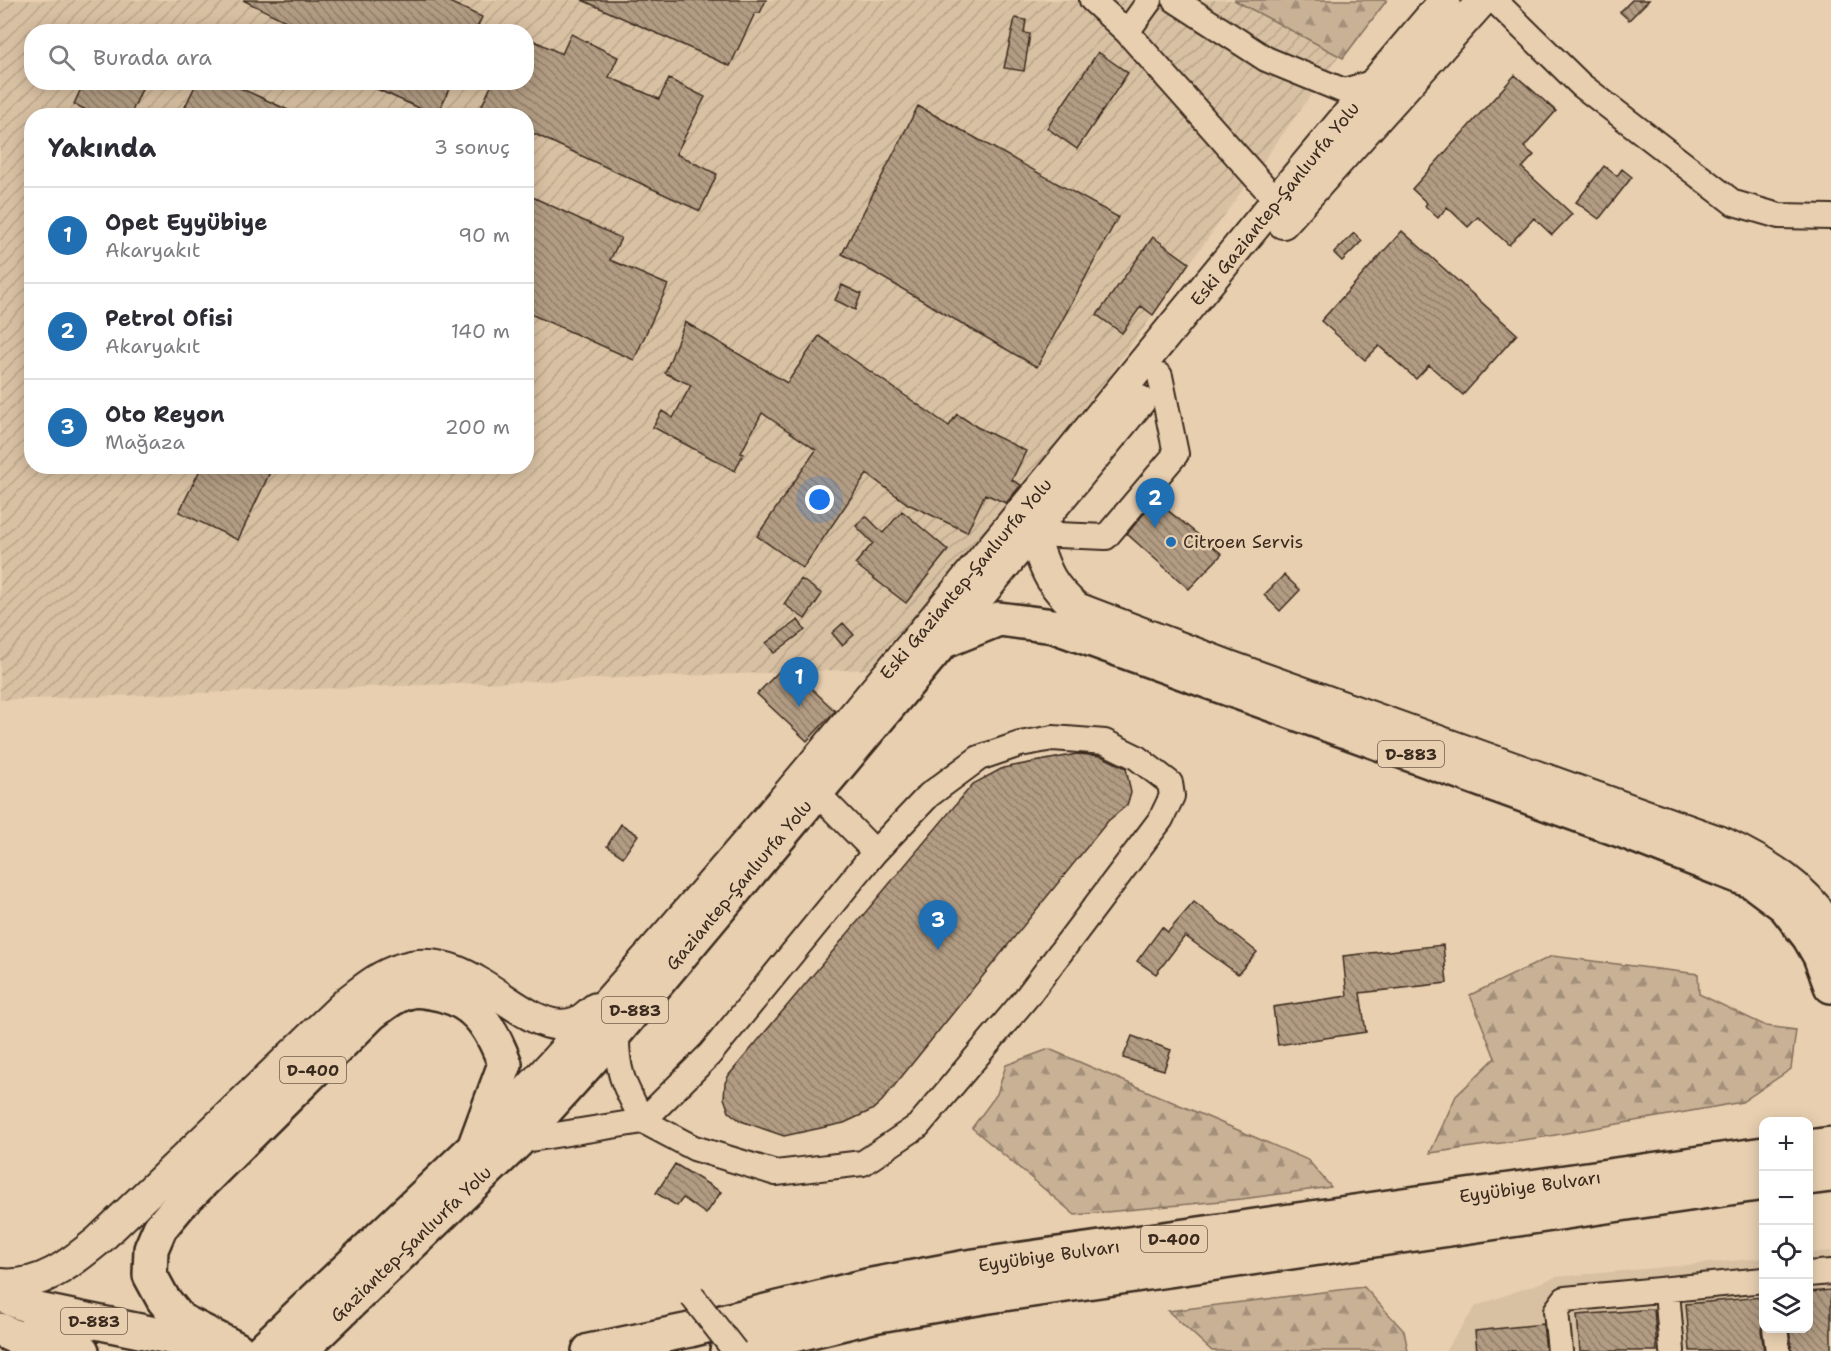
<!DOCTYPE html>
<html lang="tr">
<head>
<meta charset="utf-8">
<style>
  body { margin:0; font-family:"Shantell Sans",sans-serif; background:#f2f2f3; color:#2b2b33 }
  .controls { position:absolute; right:18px; bottom:18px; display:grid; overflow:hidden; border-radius:12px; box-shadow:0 3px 15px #0003 }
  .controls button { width:54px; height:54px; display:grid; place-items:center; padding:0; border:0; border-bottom:2px solid #e1e1e2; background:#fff; color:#2b2b33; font:30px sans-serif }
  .you { position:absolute; left:820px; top:500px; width:21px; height:21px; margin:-15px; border:4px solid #fff; border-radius:50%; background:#1a73e8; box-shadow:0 0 0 9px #1a73e833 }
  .badge { display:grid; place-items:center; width:39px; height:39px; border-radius:50%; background:#1f6fb2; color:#fff; font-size:20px; font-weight:700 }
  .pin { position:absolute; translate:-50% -50px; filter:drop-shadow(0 2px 3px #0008) }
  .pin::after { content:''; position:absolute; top:32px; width:21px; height:18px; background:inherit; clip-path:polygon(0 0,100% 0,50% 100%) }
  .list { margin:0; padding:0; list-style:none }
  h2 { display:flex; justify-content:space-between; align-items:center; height:78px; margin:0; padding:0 24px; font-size:26px }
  h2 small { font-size:20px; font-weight:400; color:#7c7c81 }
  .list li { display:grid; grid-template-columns:39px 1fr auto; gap:18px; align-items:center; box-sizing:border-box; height:96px; padding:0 24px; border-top:2px solid #e1e1e2 }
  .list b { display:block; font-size:22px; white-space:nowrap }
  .list p { margin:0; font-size:20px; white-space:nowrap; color:#7c7c81 }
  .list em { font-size:20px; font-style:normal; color:#7c7c81 }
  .icon { flex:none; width:33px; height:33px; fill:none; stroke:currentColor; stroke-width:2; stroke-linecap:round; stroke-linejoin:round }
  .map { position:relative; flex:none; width:1831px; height:1351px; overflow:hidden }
  .search { position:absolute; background:#fff; box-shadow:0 3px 15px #0003; left:24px; top:24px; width:510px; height:66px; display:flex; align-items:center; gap:15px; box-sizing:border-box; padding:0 21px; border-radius:24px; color:#7c7c81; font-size:22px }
  .panel { position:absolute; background:#fff; box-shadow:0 3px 15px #0003; left:24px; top:108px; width:510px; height:366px; border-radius:24px }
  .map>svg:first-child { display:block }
  .built { fill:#d8c0a2 }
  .industrial { fill:url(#industrial-furrows); fill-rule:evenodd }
  .forest { fill:url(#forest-firs); stroke:#826e5a; stroke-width:1.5 }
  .building { fill:url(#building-back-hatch); stroke:#3b2a1e; stroke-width:1.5 }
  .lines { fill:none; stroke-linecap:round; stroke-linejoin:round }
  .minor-casing { stroke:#3b2a1e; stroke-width:28 }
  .major-casing { stroke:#3b2a1e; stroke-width:34 }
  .highway-casing { stroke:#3b2a1e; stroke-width:38 }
  .minor { stroke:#e8cfb0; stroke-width:24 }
  .major { stroke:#e8cfb0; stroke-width:30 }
  .highway { stroke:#e8cfb0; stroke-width:33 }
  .minor-bridge-casing { stroke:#3b2a1e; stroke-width:28; stroke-linecap:butt }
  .minor-bridge { stroke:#e8cfb0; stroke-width:24 }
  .poi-dot { fill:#1f6fb2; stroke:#e8cfb0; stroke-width:2 }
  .labels { text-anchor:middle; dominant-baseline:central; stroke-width:5; stroke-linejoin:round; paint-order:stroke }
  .shield { fill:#e8cfb0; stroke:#6f5c4a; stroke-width:1.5 }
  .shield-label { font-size:16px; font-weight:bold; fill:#3b2a1e }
  .street-label { font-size:18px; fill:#3b2a1e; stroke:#e8cfb0 }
  .poi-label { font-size:18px; fill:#3b2a1e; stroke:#e8cfb0; text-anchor:start }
</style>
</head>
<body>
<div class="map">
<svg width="1831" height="1351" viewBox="0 0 1831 1351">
  <defs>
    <pattern id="industrial-furrows" width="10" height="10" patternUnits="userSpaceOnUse" patternTransform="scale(1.5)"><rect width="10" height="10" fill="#d8c0a2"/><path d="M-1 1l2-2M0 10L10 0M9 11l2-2" fill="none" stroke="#baa58b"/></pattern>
    <pattern id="forest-firs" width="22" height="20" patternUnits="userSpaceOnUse" patternTransform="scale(1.5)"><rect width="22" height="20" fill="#c9b196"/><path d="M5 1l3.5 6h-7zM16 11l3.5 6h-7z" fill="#a4907a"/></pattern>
    <pattern id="building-back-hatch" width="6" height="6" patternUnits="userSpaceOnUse" patternTransform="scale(1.5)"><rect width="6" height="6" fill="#b29c83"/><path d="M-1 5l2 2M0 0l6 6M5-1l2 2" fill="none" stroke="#927f6b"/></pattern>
  </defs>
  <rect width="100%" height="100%" fill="#e8cfb0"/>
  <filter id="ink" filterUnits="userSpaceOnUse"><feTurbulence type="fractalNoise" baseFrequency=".0167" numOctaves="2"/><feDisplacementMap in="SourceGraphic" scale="12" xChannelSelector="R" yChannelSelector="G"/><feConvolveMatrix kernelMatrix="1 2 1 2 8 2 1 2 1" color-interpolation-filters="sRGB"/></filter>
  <g filter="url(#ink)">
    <path class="built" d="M1831 1251V1351H1445L1476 1306 1556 1277 1763 1258 1764 1328H1808L1809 1253Z"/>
    <path class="industrial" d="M0 0H1379L1053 454 874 669 0 700ZM32 32H526V82H32ZM32 116H526V466H32Z"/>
    <path class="forest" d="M1234 0H1387L1343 58Z
      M1552 956 1698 974 1699 994 1766 1026 1796 1030 1791 1069 1742 1102 1544 1137 1430 1153 1456 1096 1495 1058 1470 995Z
      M1049 1049 1308 1160 1331 1187 1242 1199 1075 1215 972 1128 997 1094 1006 1065Z
      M1364 1287 1404 1331 1408 1351H1212L1168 1311Z"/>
    <path class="building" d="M243 0H445L482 17 475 32H308Z
      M582 0H766L760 13H755L730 66Z
      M1632 0H1649L1629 20 1620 12Z
      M1015 18 1026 20 1024 33 1030 34 1024 71 1004 68Z
      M571 34 618 57 609 77 659 99 669 79 705 97 676 154 717 174 700 211 526 130V116H477L493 82H526V37L562 54Z
      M1098 52 1128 73 1077 149 1047 128Z
      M1515 75 1556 111 1524 147 1534 155 1522 168 1572 214 1552 235 1534 218 1509 245 1478 217 1468 227 1447 207 1438 218 1425 206 1427 203 1412 189Z
      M84 82H127L142 89 130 116H98L74 104Z
      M197 82H227L301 116H200L185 107Z
      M361 82H452L437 116Z
      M918 106 1118 217 1037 367 842 254Z
      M1604 166 1617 176 1622 169 1632 177 1599 219 1576 202Z
      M526 194 621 238 610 260 668 285 634 360 526 312Z
      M1402 231 1517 334 1463 395 1429 365 1416 379 1379 346 1365 360 1321 321Z
      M1354 233 1362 241 1342 261 1334 253Z
      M1153 237 1189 263 1153 315 1141 306 1122 333 1097 315Z
      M842 285 861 294 855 310 835 300Z
      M685 322 787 383 819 336 949 426 957 414 977 427 1026 451 1012 480 1021 485 1006 503 985 494 967 532 908 504 867 474 803 568 757 536 816 450 762 413 741 453 743 454 735 471 653 427 662 411 673 418 691 385 665 373Z
      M202 466H273L238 540 179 512Z
      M1155 500 1222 554 1189 589 1127 534Z
      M902 511 948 550 906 603 855 564 873 543 856 526 866 516 883 533Z
      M1284 575 1300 590 1280 611 1264 595Z
      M801 579 822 594 805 619 784 604Z
      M798 620 805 630 774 653 766 643Z
      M843 623 854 635 842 645 832 633Z
      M786 664 835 711 807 741 757 694Z
      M1077 754 1101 756 1126 768 1131 793 1127 805 1108 821 882 1101 872 1110 844 1123 784 1136 741 1121 729 1112 724 1098 725 1083 729 1075 973 784 1003 768Z
      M621 824 638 835 623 857 607 846Z
      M1194 902 1257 952 1238 974 1185 936 1156 974 1137 961 1162 927 1168 932Z
      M1443 945 1447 983 1360 993 1366 1032 1278 1045 1273 1007 1347 996 1343 956Z
      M1132 1036 1171 1050 1164 1070 1123 1058Z
      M675 1164 721 1192 706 1214 683 1198 677 1206 656 1193Z
      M1831 1290V1351H1792L1789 1329H1809V1292Z
      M1762 1297 1764 1320 1761 1330 1764 1351H1690L1686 1304Z
      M1654 1309 1657 1351H1580L1577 1315Z
      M1543 1324 1546 1351H1477L1475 1331Z"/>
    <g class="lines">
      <defs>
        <path id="minor" d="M1092 0 1127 32 1276 200
          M1175 0 1266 59 1344 91 1375 82
          M1494 0 1581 85 1734 203 1779 216 1831 217
          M1127 32 1150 0
          M1033 534 1106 537 1176 454 1160 376
          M1053 738 1105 742 1136 757 1170 783 1172 796 1161 819 1026 998 918 1126 863 1163 776 1173 694 1148 643 1121 710 1054 875 852 929 795 979 758 1020 744Z
          M816 792 875 852
          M518 1141 643 1121C624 1085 616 1073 617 1031
          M1808 1274 1831 1272
          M1667 1291 1672 1351
          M1775 1328 1778 1351
          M1560 1351 1556 1311 1565 1299 1764 1280"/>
        <path id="major" d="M1283 223 1483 0
          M1033 534C1045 568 1048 584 1077 608L1229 666 1724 843C1766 863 1807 887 1831 929
          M942 642 1140 401
          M475 1147C818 782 1119 380 1445 0
          M0 1284C40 1288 70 1264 99 1240L349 1000C365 988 380 975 400 969 473 943 525 1043 577 1022 584 1019 590 1012 596 1008"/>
        <path id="highway" d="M1808 1147 1831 1144
          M1808 1178 1831 1175
          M0 1294 38 1310 208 1345
          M0 1330 13 1336 82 1351
          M237 1349 180 1320 163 1299 150 1275 151 1249 160 1228 181 1203 371 1014C384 1004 396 994 411 991 417 990 424 991 430 992 474 998 491 1026 505 1064L474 1148 261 1351
          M300 1351 518 1141 617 1031 942 642 999 619 1054 626 1623 831 1753 882 1785 906 1809 937 1820 956 1831 986
          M589 1351 690 1330 867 1286 967 1267 1764 1154
          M727 1351 873 1316 983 1297 1764 1183"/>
      </defs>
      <use href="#minor" class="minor-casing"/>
      <use href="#major" class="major-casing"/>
      <use href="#highway" class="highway-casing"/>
      <use href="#minor" class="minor"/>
      <use href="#major" class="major"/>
      <use href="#highway" class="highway"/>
      <defs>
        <path id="minor-bridge" d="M692 1296 735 1351"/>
      </defs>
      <use href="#minor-bridge" class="minor-bridge-casing"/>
      <use href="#minor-bridge" class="minor-bridge"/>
    </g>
  </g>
  <circle class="poi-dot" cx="1171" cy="542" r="6"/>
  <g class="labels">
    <g class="shield">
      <rect x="1378" y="741" width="66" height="26" rx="4.5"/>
      <rect x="602" y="997" width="66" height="26" rx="4.5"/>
      <rect x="280" y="1057" width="66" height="26" rx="4.5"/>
      <rect x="1141" y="1226" width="66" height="26" rx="4.5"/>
      <rect x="61" y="1308" width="66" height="26" rx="4.5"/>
    </g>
    <g class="shield-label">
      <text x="1411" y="754">D-883</text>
      <text x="635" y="1010">D-883</text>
      <text x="313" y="1070">D-400</text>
      <text x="1174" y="1239">D-400</text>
      <text x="94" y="1321">D-883</text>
    </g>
    <g class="street-label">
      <text transform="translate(1275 204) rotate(-51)">Eski Gaziantep-Şanlıurfa Yolu</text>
      <text transform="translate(966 579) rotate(-50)">Eski Gaziantep-Şanlıurfa Yolu</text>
      <text transform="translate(739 885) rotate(-50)">Gaziantep-Şanlıurfa Yolu</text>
      <text transform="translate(1530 1187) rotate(-8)">Eyyübiye Bulvarı</text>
      <text transform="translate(411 1244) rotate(-44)">Gaziantep-Şanlıurfa Yolu</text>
      <text transform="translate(1049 1256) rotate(-8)">Eyyübiye Bulvarı</text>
    </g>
    <g class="poi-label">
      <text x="1183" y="542">Citroen Servis</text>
    </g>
  </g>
</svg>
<div class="controls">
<button>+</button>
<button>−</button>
<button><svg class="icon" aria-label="locate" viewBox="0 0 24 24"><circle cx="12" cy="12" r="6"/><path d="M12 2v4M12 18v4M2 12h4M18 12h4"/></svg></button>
<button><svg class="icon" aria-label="layers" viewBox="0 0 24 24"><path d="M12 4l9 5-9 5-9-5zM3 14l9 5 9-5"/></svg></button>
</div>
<div class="you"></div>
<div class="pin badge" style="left:799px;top:707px">1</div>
<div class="pin badge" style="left:1155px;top:528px">2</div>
<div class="pin badge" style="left:938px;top:950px">3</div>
<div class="search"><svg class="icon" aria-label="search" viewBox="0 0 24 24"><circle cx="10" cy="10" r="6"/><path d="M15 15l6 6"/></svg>Burada ara</div>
<section class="panel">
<h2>Yakında<small>3 sonuç</small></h2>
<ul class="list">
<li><span class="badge">1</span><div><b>Opet Eyyübiye</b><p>Akaryakıt</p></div><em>90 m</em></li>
<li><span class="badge">2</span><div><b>Petrol Ofisi</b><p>Akaryakıt</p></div><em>140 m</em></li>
<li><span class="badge">3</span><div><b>Oto Reyon</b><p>Mağaza</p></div><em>200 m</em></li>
</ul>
</section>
</div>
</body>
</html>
